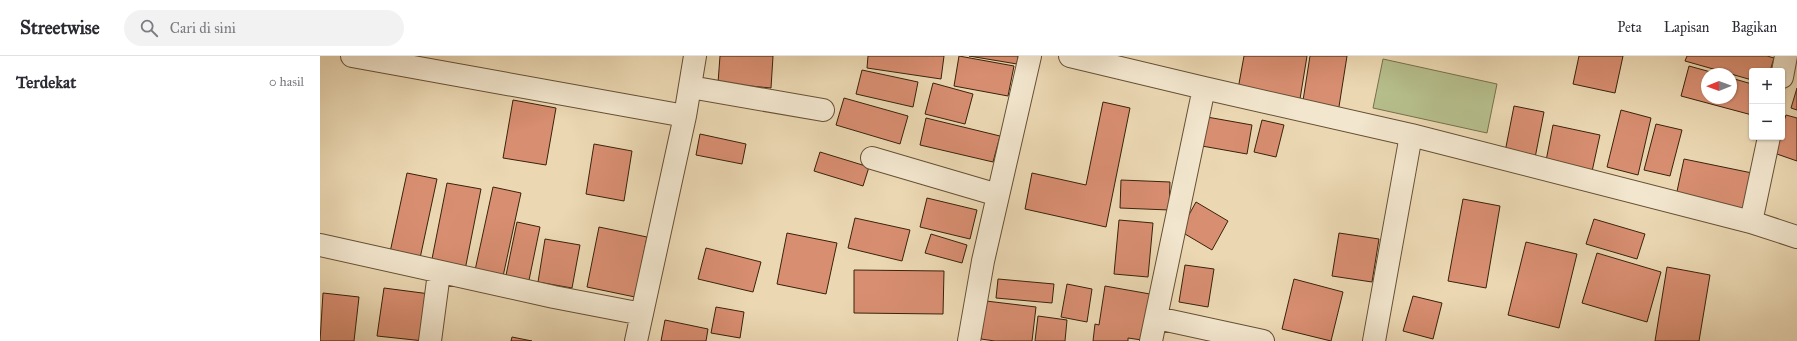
<!DOCTYPE html>
<html lang="id">
<head>
<meta charset="utf-8">
<style>
  body { margin:0; font-family:"IM FELL Great Primer",serif; background:#f2f2f3; color:#2b2b33 }
  .controls { position:absolute; right:12px; top:12px; display:grid; overflow:hidden; border-radius:4px; box-shadow:0 1px 3px #0004 }
  .controls button { width:36px; height:36px; display:grid; place-items:center; padding:0; border:0; border-bottom:1px solid #e1e1e2; background:#fff; color:#2b2b33; font:20px sans-serif }
  .compass { position:absolute; left:1381px; top:12px; width:36px; height:36px; border-radius:50%; background:#fff; box-shadow:0 1px 3px #0004; rotate:269deg }
  .list { margin:0; padding:0; list-style:none }
  h2 { display:flex; justify-content:space-between; align-items:center; height:52px; margin:0; padding:0 16px; font-size:17px }
  h2 small { font-size:13px; font-weight:400; color:#7c7c81 }
  .icon { flex:none; width:22px; height:22px; fill:none; stroke:currentColor; stroke-width:2; stroke-linecap:round; stroke-linejoin:round }
  .map { position:relative; flex:none; width:1477px; height:285px; overflow:hidden }
  header { display:flex; align-items:center; gap:24px; box-sizing:border-box; height:56px; padding:0 20px; background:#fff; border-bottom:1px solid #e1e1e2 }
  header strong { font-size:19px }
  nav { display:flex; gap:22px; margin-inline-start:auto; font-size:14px }
  .search { width:280px; height:36px; background:#f2f2f3; display:flex; align-items:center; gap:10px; box-sizing:border-box; padding:0 14px; border-radius:22px; color:#7c7c81; font-size:15px }
  main { display:flex }
  aside { flex:1; background:#fff }
  .map>svg:first-child { display:block }
  .green { fill:#b6bf8d; stroke:#78704c }
  .building { fill:#d88e71; stroke:#39220a }
  .lines { fill:none; stroke-linecap:round; stroke-linejoin:round }
  .minor-casing { stroke:#665034; stroke-width:24 }
  .minor { stroke:#f2e6ce; stroke-width:22 }
</style>
</head>
<body>
<header>
<strong>Streetwise</strong>
<div class="search"><svg class="icon" aria-label="search" viewBox="0 0 24 24"><circle cx="10" cy="10" r="6"/><path d="M15 15l6 6"/></svg>Cari di sini</div>
<nav><a>Peta</a><a>Lapisan</a><a>Bagikan</a></nav>
</header>
<main>
<aside>
<h2>Terdekat<small>0 hasil</small></h2>
<ul class="list">
</ul>
</aside>
<div class="map">
<svg width="1477" height="285" viewBox="0 0 1477 285">
  <rect width="100%" height="100%" fill="#ebd8b3"/>
  <filter id="stains"><feTurbulence type="fractalNoise" baseFrequency=".005" numOctaves="4"/><feColorMatrix values="0 0 0 0 .2 0 0 0 0 .09 0 0 0 0 .02 0 0 0 .5 -.17"/></filter>
  <radialGradient id="worn" r=".72"><stop offset=".6" stop-color="#630" stop-opacity="0"/><stop offset="1" stop-color="#630" stop-opacity=".3"/></radialGradient>
  <path class="green" d="M1063 3 1177 28 1167 77 1053 52Z"/>
  <path class="building" d="M400 0H453L451 32 398 27Z
    M548 0H624L621 23 547 12Z
    M639 0 694 10 688 40 634 30Z
    M649 0H698L697 8Z
    M924 0H987L980 43 918 33Z
    M990 0H1027L1018 57 982 51Z
    M1259 0H1303L1295 37 1253 28Z
    M1367 0H1447L1454 2 1450 15H1432V24L1365 5Z
    M1369 10 1398 18H1387V42H1411V22L1432 28V59L1361 40Z
    M542 14 598 26 593 51 536 38Z
    M613 27 653 38 645 68 605 58Z
    M1477 32V54L1471 52Z
    M524 42 588 60 580 88 516 69Z
    M193 44 236 52 226 109 183 102Z
    M783 46 810 52 786 171 705 153 712 117 766 129Z
    M1194 50 1224 56 1214 107 1184 101Z
    M1301 54 1331 62 1318 119 1287 111Z
    M1466 59 1477 62V105L1454 97 1459 81H1462V71Z
    M887 61 932 69 927 98 882 90Z
    M606 62 680 80 673 106 600 89Z
    M942 64 964 69 956 101 934 96Z
    M1336 68 1362 74 1350 120 1324 114Z
    M1233 69 1280 79 1271 120 1225 110Z
    M380 78 426 88 422 108 376 99Z
    M274 88 312 95 304 145 266 138Z
    M500 96 549 111 543 130 494 115Z
    M1364 103 1437 118 1430 155 1356 140Z
    M87 117 117 123 99 207 69 201Z
    M801 124 850 126 849 154 800 152Z
    M127 127 161 133 145 214 111 208Z
    M173 131 201 137 182 225 154 219Z
    M607 142 657 154 650 183 600 171Z
    M1143 143 1180 150 1166 232 1128 225Z
    M876 146 908 165 892 194 860 175Z
    M535 162 590 174 582 205 528 192Z
    M1274 163 1325 178 1317 203 1266 188Z
    M799 164 833 167 828 221 794 218Z
    M197 166 220 171 208 229 185 224Z
    M279 171 327 181 315 241 267 231Z
    M467 177 517 187 506 238 457 228Z
    M1019 177 1059 183 1052 226 1012 220Z
    M611 178 647 189 642 207 605 197Z
    M225 183 260 189 252 232 218 226Z
    M1206 186 1257 198 1239 272 1188 259Z
    M386 192 441 206 433 236 378 223Z
    M1277 197 1341 216 1327 266 1262 247Z
    M865 209 894 213 888 251 859 246Z
    M1347 211 1390 219 1379 285H1335Z
    M534 214 624 215 623 258 534 257Z
    M678 223 734 228 732 247 676 242Z
    M974 223 1023 236 1011 285 962 273Z
    M747 228 772 233 767 266 741 261Z
    M785 230 830 238 822 284 808 282V285H773L775 268 779 269Z
    M64 232 110 238 104 285 57 280Z
    M3 237 39 241 34 285H0Z
    M1093 240 1122 247 1113 283 1083 275Z
    M666 245 716 251 712 285H675L661 283Z
    M396 251 424 256 420 282 391 277Z
    M718 260 747 264 745 285H715Z
    M345 264 388 273 386 285H341Z
    M192 281 212 285H191Z"/>
  <g class="lines">
    <defs>
      <path id="minor" d="M32 0 365 60
        M750 0 884 32 1091 79 1431 166 1477 181
        M1462 21 1466 0
        M370 31 503 54
        M552 102 678 139
        M1431 166 1449 81
        M0 189 234 241 322 258
        M837 262 943 285
        M110 285 119 217
        M316 285 365 60 375 0
        M649 285 663 205 710 0
        M831 285 884 32
        M1054 285 1091 79"/>
    </defs>
    <use href="#minor" class="minor-casing"/>
    <use href="#minor" class="minor"/>
  </g>
  <rect width="100%" height="100%" filter="url(#stains)"/>
  <rect width="100%" height="100%" fill="url(#worn)"/>
</svg>
<div class="controls">
<button>+</button>
<button>−</button>
</div>
<svg class="compass" viewBox="-18 -18 36 36"><path d="M0-13l5 13h-10z" fill="#e53935"/><path d="M0 13l5-13h-10z" fill="#7c7c81"/></svg>
</div>
</main>
</body>
</html>
